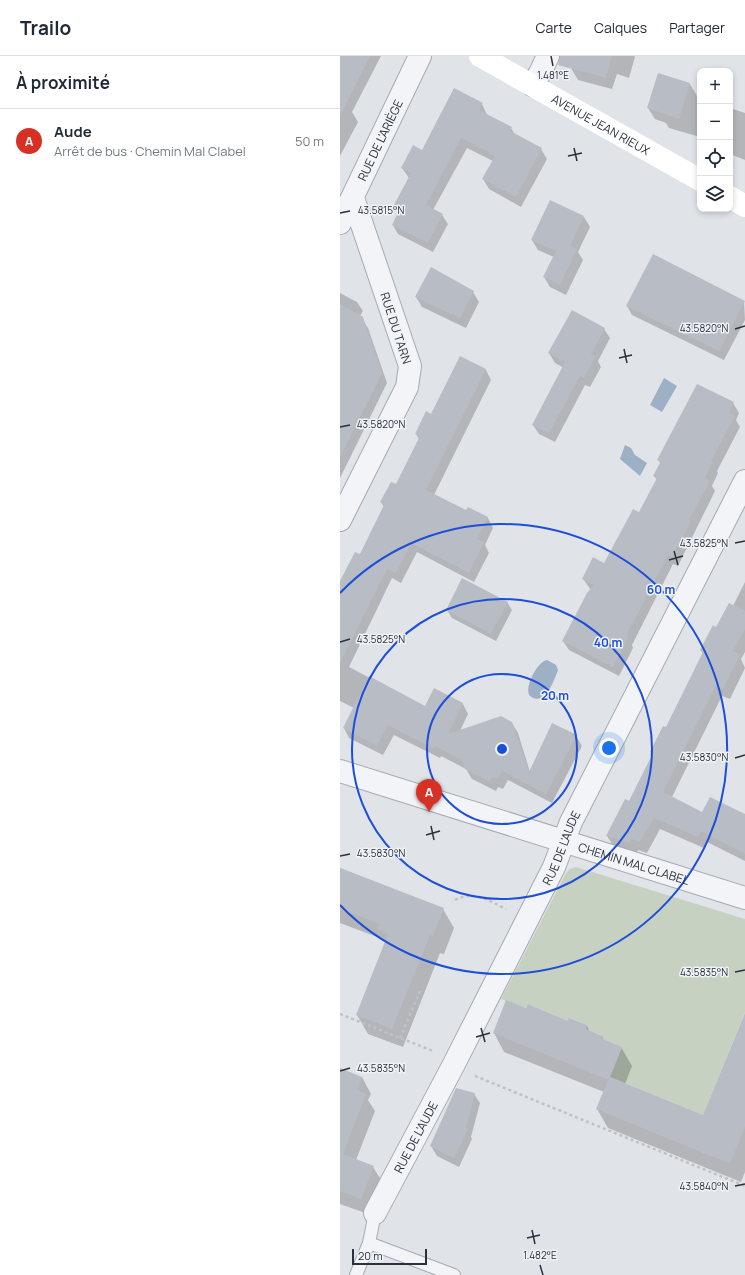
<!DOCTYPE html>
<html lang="fr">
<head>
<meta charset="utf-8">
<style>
  body { margin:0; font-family:Manrope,sans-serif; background:#f6f6f7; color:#1f2937 }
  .controls { position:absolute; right:12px; top:12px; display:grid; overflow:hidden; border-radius:8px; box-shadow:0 2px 6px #0003 }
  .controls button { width:36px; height:36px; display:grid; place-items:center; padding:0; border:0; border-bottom:1px solid #e0e1e3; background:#fff; color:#1f2937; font:20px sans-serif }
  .scale { position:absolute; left:12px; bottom:10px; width:75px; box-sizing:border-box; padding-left:4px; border:2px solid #2a313e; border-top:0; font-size:11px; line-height:14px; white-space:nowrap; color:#2a313e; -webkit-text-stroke:3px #f0f2f6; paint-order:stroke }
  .you { position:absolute; left:269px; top:692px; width:14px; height:14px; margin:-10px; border:3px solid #fff; border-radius:50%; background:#1a73e8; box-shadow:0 0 0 6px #1a73e833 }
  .badge { display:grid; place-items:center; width:26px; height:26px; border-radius:50%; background:#d93025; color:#fff; font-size:13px; font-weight:700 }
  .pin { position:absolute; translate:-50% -33px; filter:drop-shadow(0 1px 2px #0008) }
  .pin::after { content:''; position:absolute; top:21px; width:14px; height:12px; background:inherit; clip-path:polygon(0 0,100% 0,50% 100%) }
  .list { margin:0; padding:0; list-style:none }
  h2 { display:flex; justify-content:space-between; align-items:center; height:52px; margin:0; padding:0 16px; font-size:17px }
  h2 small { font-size:13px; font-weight:400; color:#747a83 }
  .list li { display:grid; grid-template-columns:26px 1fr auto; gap:12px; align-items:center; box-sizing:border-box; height:64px; padding:0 16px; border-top:1px solid #e0e1e3 }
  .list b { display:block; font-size:15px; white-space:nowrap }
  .list p { margin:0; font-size:13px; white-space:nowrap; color:#747a83 }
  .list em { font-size:13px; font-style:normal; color:#747a83 }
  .icon { flex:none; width:22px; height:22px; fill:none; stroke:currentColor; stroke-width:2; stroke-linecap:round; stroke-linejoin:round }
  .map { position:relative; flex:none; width:405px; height:1219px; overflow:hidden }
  header { display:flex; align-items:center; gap:24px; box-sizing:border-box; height:56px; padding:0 20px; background:#fff; border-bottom:1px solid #e0e1e3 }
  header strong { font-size:19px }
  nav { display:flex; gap:22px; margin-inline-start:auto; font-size:14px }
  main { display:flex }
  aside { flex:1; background:#fff }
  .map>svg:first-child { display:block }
  .green { fill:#c6d1c2 }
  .water { fill:#9eb0c5 }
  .shadow { fill:#0003 }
  .building { fill:#b8bcc4 }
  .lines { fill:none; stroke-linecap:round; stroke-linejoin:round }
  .lane-casing { stroke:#a6aab2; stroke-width:14 }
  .street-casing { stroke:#a6aab2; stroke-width:24 }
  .path { stroke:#bfc1c7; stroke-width:2.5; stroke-dasharray:3 3; stroke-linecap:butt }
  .lane { stroke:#f3f4f7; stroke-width:12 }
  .street { stroke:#f3f4f7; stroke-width:22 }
  .secondary { stroke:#fff; stroke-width:22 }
  .ticks { fill:none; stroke:#2a313e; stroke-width:1.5 }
  .ring { fill:none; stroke:#1d4ed8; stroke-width:2 }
  .labels { text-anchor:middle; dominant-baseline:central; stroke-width:3; stroke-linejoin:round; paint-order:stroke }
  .street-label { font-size:12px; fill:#2a313e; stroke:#f0f2f6 }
  .ticks-label { font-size:10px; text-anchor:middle; fill:#2a313e; stroke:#f0f2f6; stroke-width:3; stroke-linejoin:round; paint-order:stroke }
  .centre { fill:#1d4ed8; stroke:#f0f2f6; stroke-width:2 }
  .ring-label { font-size:12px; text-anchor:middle; font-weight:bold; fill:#1d4ed8; stroke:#f0f2f6; stroke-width:3; stroke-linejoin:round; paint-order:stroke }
</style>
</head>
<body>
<header>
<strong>Trailo</strong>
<nav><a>Carte</a><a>Calques</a><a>Partager</a></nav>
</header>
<main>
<aside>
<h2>À proximité<small></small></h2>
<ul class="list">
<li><span class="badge">A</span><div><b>Aude</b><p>Arrêt de bus · Chemin Mal Clabel</p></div><em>50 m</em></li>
</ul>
</aside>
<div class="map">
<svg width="405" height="1219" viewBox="0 0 405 1219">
  <rect width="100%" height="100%" fill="#e0e3e8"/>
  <path class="green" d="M236 811 405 863V956L363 1059 270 1021 282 991 261 982 262 979 246 973 247 969 230 962 228 965 188 948 186 952 161 943 226 817 230 813Z"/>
  <path class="water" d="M324 322 337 330 322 356 310 349Z
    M285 389 291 392 295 399 307 407 300 420 280 403Z
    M207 604 216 609 218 614C214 625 204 653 189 639 185 630 197 606 207 604Z"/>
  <path class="shadow" d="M0 0H41L12 56 18 66 0 100Z
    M235 0H294L295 1 289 22 277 18 272 33 238 24 231 12Z
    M350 28 357 40 360 41V81L329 72 326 67 315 63 308 52Z
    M142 48 147 59 171 72 175 79 201 93 207 103 181 151 149 133 143 123 153 105 127 92 93 154 102 159 108 168 93 196 58 178 53 169 59 155 55 149 69 122 62 112Z
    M390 52 405 57V104L390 98Z
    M244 161 250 171 238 196 243 204 226 239 210 231 204 221 214 201 198 194 192 184Z
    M133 236 139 246 126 272 82 251 76 241Z
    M0 237 17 246 23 255 20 260 28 272 47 327 0 422Z
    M404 245 405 264 384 304 292 259 287 250Z
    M264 273 270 282 258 305 261 311 250 331 245 329 215 386 199 378 193 369 224 312 215 307 209 297Z
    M120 302 146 314 151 324 94 439 126 456 128 452 148 462 153 472 145 489 149 497 134 526 77 496 61 527 52 522 9 611 85 651 123 648 128 658 120 675 172 667 178 677 190 716 236 680 242 690 212 747 168 724 163 733 158 731 156 735 132 723 126 713 101 700 100 702 54 679 43 699 9 682 4 672 14 652 0 645V539L44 451 41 446 56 429 79 383 76 378 91 359Z
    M393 347 399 357 396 364 400 371 377 415 378 417 372 430 375 435 338 510 333 508 292 589 293 592 279 620 229 594 223 585 251 534 243 523 265 509 300 457 317 424 314 420 321 408 318 404Z
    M405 526V596L401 603 405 612 390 643 382 640 332 741 363 757 405 759V805L367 786 364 792 320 773 307 797 298 794 296 798 274 791 267 780 290 747 313 699 311 696 326 672 363 598 361 594 393 550Z
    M167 546 172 554 156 585 112 562 107 554Z
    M0 812 103 853 114 872 104 898 100 897 63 991 28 978 17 959 46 887 45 884 0 867Z
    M186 954 247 970 250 976 262 980 264 985 281 991 292 1010 285 1028 363 1060 405 958V1116L401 1126 268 1072 257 1053 264 1036 164 996 154 977Z
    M22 1021 31 1038 28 1044 35 1055 16 1104 33 1111 43 1127 31 1159 0 1148V1022Z
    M134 1038 140 1047 131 1081 132 1083 119 1111 97 1100 91 1090Z"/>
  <path class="building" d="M0 0H30L0 60Z
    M220 0H272L266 22 218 9Z
    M318 17 350 27 339 63 307 52Z
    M114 32 143 47 139 54 172 71 170 75 202 92 176 141 142 123 155 100 121 82 86 149 103 158 88 187 52 169 60 152 54 149 71 117 61 112 73 89 82 94Z
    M210 144 244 160 230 190 237 193 220 229 203 221 216 195 191 184Z
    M313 198 405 245 379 295 286 250Z
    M91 211 134 235 120 262 75 241Z
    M0 248 23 261 42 317 0 401Z
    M232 254 265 272 251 298 256 300 244 322 240 320 209 377 192 369 225 306 208 297Z
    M120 300 146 313 86 434 126 454 128 451 148 461 137 483 144 486 129 517 71 487 56 517 47 513 0 607V525L15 496 20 498 44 449 40 446 45 437 51 426 56 428 80 380 75 378 86 355 91 358Z
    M357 328 394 346 389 357 395 360 371 405 373 406 365 422 370 425 349 464 351 465 332 501 328 499 287 578 288 582 273 611 222 585 247 537 254 529 242 523 253 501 264 507 293 453 299 456 317 422 313 420 321 405 317 404Z
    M122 522 168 546 151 578 106 554Z
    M389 547 405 555V573L393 595 400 599 383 633 376 629 323 736 362 756 370 741 405 758V798L361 775 358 781 314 762 300 786 292 783 289 787 266 780 285 743 289 745 313 697 310 696 323 670 326 671 363 596 360 594 373 569 376 571Z
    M29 620 85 650 94 632 123 647 108 678 161 660 172 666 189 716 212 667 237 679 206 738 162 715 158 723 152 721 150 726 125 713 122 704 95 690 94 693 48 669 37 690 3 672Z
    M0 812 104 852 93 880 90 879 52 973 16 959 48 878 37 873 39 868 0 853Z
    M166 944 186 952 188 948 228 965 229 962 247 969 246 973 263 980 261 982 282 991 270 1021 363 1059 405 957V1071L390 1108 256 1053 268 1024 153 977Z
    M0 1012 22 1021 17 1034 26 1038 3 1098 34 1110 21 1143 0 1135Z
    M116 1032 135 1037 126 1072 128 1073 114 1102 90 1090Z"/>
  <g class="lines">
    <defs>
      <path id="lane" d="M29 1187 114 1219
        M16 1219 29 1187 35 1157"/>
      <g id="street">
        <path d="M192 29 200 17 208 0"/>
        <path id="s1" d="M0 167 80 0"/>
        <path d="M0 464 67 331 70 310 13 142"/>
        <path id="s2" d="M0 715 405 842"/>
        <path id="s3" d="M35 1157 114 1008 214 811 231 766 405 425"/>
      </g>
    </defs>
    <use href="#lane" class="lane-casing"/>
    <use href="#street" class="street-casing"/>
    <path class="path" d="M115 844C135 834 147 844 166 853
      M0 958 93 995
      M60 982 80 935
      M135 1020 405 1130"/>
    <use href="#lane" class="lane"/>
    <use href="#street" class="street"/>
    <g class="secondary">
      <path id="s4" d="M140 0 360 124"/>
      <path d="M390 141 405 150"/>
    </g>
  </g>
  <path class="ticks" d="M211 0 213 10M234 92 237 105M228 100 242 97M0 157 10 155M395 273 405 270M284 293 287 307M279 302 292 299M0 371 10 369M395 487 405 485M334 495 338 509M329 504 343 500M0 586 10 583M395 702 405 699M91 770 94 784M86 779 100 775M0 800 10 798M395 916 405 914M141 972 145 986M136 981 150 977M0 1015 10 1012M395 1130 405 1128M192 1174 195 1188M187 1182 200 1179M200 1209 203 1219"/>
  <g class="ring">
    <circle cx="162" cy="693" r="75"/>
    <circle cx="162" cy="693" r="150"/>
    <path d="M0 537A225 225 0 1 1 0 849"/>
  </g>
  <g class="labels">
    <g class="street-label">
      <text stroke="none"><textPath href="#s4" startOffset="139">AVENUE JEAN RIEUX</textPath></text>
      <text stroke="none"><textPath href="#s1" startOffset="92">RUE DE L'ARIÈGE</textPath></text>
      <text transform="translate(56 272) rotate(72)">RUE DU TARN</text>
      <text stroke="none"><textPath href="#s3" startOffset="410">RUE DE L'AUDE</textPath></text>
      <text stroke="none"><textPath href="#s2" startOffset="308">CHEMIN MAL CLABEL</textPath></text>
      <text stroke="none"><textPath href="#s3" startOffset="86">RUE DE L'AUDE</textPath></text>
    </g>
  </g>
  <g class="ticks-label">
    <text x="213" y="23">1.481°E</text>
    <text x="41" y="158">43.5815°N</text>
    <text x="364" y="276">43.5820°N</text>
    <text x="41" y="372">43.5820°N</text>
    <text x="364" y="491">43.5825°N</text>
    <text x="41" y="587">43.5825°N</text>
    <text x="364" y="705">43.5830°N</text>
    <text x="41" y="801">43.5830°N</text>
    <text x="364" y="920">43.5835°N</text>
    <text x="41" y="1016">43.5835°N</text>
    <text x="364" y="1134">43.5840°N</text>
    <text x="200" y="1203">1.482°E</text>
  </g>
  <circle cx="162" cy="693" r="6" class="centre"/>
  <g class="ring-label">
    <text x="321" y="538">60 m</text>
    <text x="268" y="591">40 m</text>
    <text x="215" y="644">20 m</text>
  </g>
</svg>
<div class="controls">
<button>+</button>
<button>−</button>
<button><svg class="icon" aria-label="locate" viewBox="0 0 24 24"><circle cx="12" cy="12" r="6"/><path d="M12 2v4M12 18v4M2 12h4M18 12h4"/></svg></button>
<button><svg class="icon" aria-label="layers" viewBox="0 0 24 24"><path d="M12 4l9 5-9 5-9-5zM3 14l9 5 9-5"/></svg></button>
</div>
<div class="scale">20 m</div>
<div class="you"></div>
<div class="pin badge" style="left:89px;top:756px">A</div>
</div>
</main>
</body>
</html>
